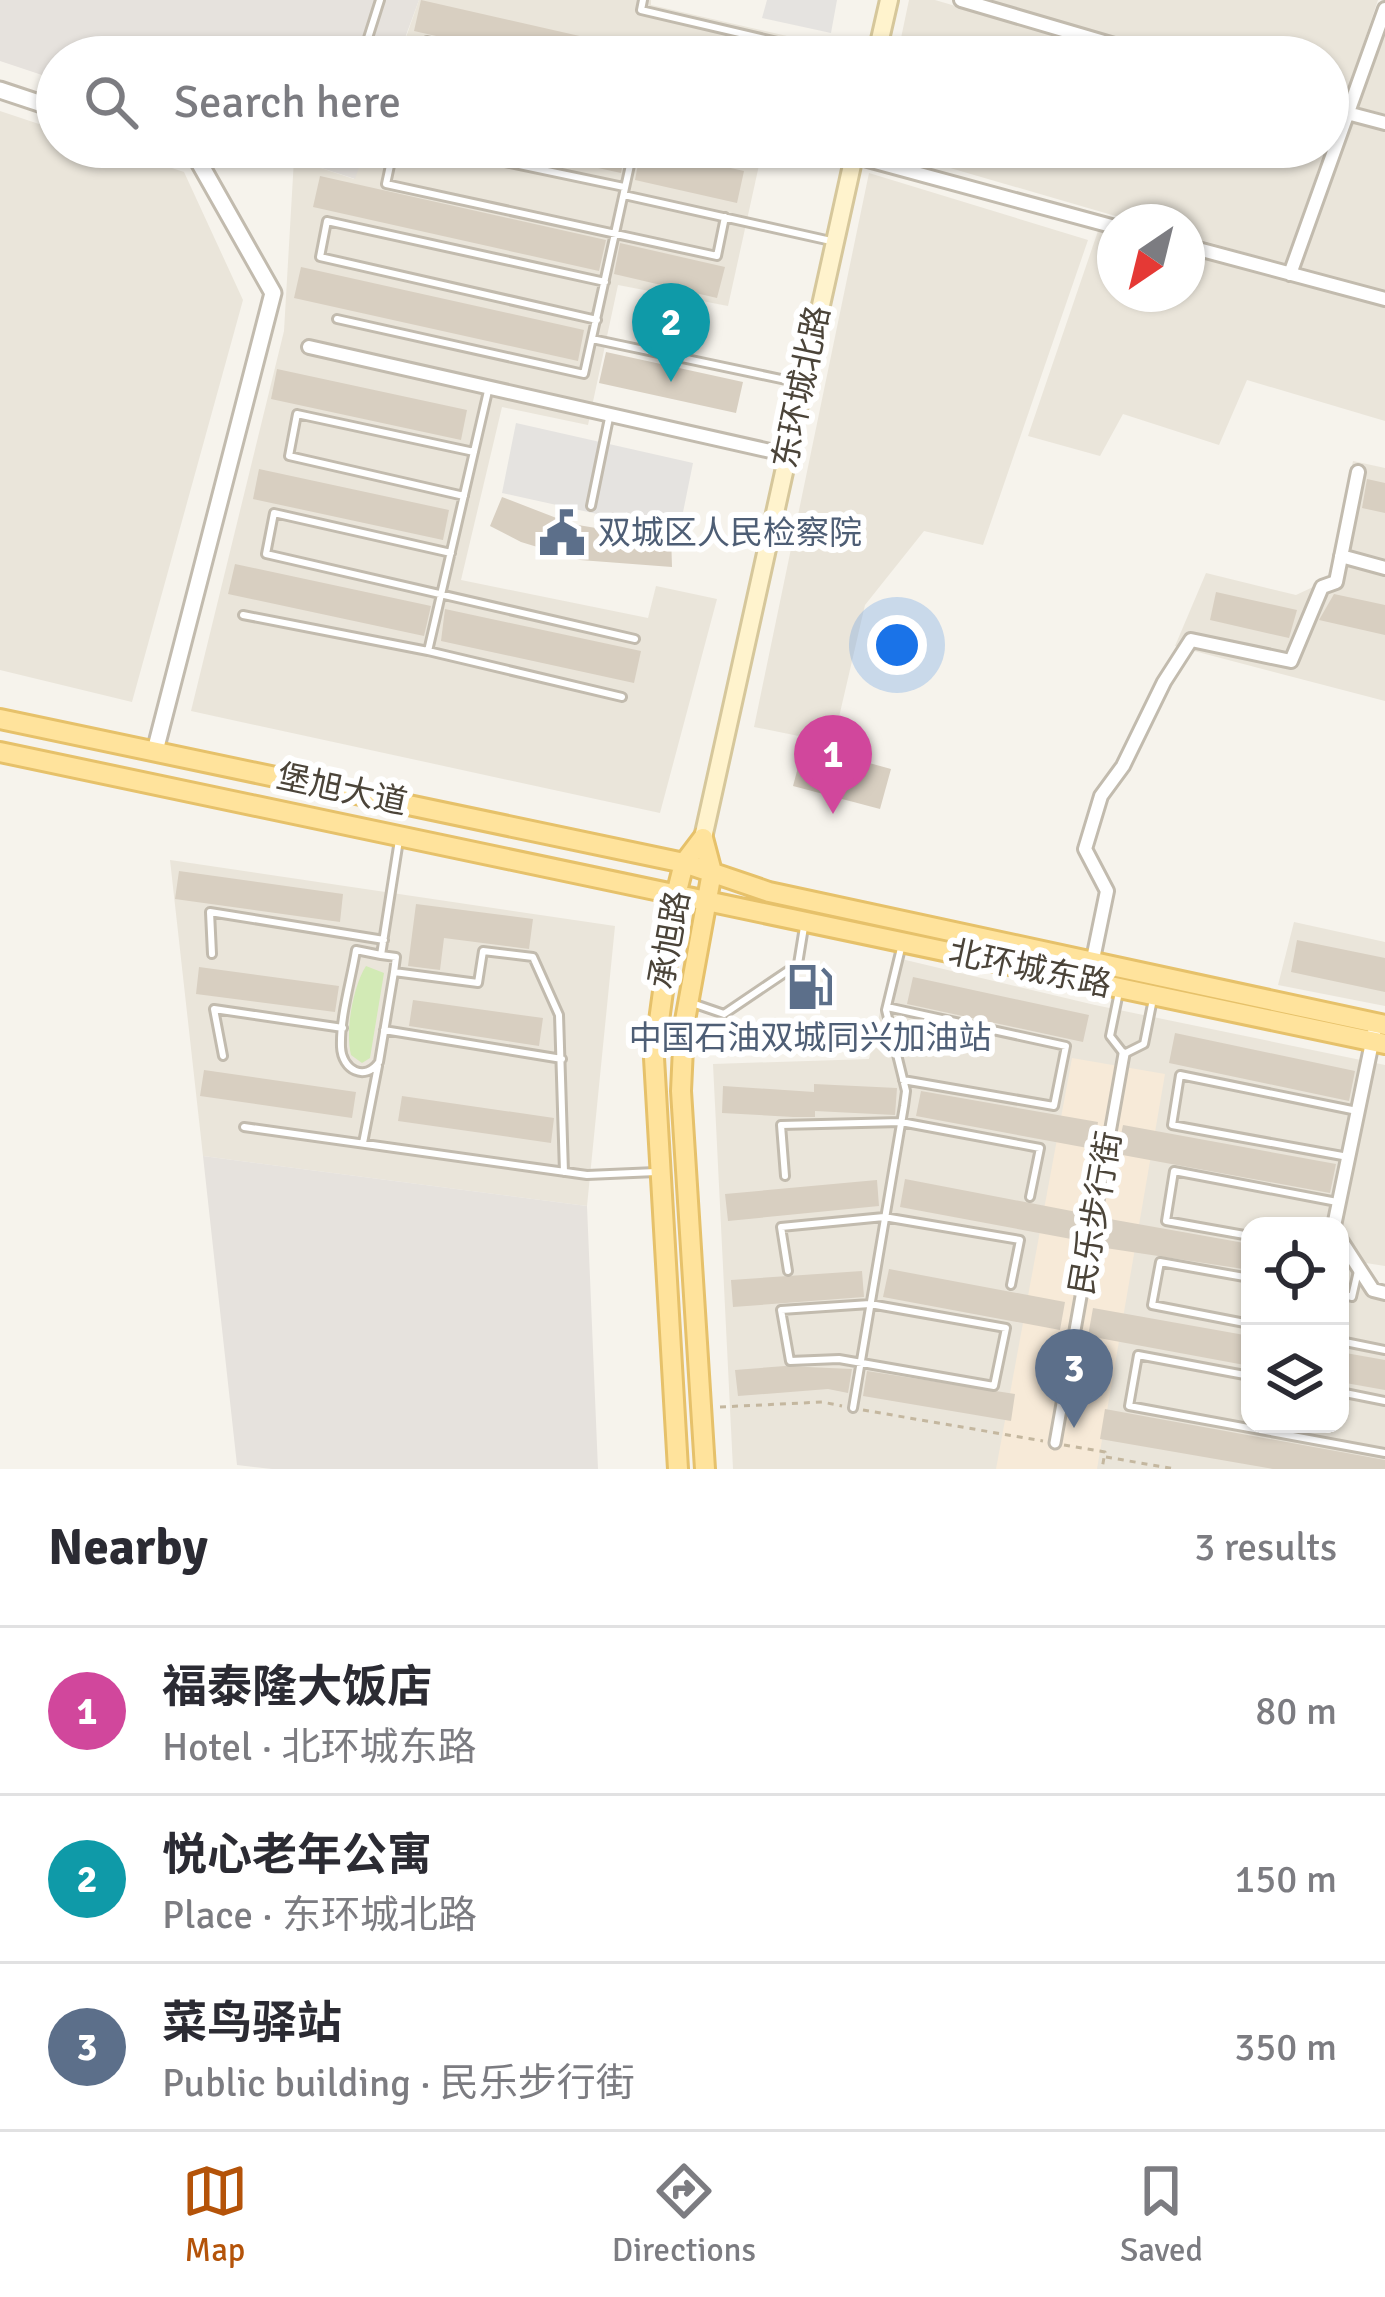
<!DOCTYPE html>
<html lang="en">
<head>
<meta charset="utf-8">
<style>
  body { margin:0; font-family:Signika,"Noto Sans SC",sans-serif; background:#f2f2f3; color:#2b2b33 }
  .controls { position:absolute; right:36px; bottom:36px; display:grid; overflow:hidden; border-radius:24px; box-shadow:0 3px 9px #0004 }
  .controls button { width:108px; height:108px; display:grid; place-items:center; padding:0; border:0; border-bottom:3px solid #e1e1e2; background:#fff; color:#2b2b33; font:60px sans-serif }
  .compass { position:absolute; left:1097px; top:204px; width:108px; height:108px; border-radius:50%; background:#fff; box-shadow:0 3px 9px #0004; rotate:215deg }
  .you { position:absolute; left:897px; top:645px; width:42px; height:42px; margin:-30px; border:9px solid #fff; border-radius:50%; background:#1a73e8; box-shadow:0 0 0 18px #1a73e833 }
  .badge { display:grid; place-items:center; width:78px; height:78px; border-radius:50%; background:#b45309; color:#fff; font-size:39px; font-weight:700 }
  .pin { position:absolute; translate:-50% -99px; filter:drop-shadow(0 3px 6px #0008) }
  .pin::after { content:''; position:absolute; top:63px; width:42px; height:36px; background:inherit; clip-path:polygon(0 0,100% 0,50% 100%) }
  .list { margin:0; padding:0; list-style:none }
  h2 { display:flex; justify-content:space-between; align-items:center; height:156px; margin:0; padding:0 48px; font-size:51px }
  h2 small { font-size:39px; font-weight:400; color:#7c7c81 }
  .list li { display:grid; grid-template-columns:78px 1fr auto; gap:36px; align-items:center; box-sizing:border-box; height:168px; padding:0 48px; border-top:3px solid #e1e1e2 }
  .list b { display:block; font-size:45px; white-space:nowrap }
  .list p { margin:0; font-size:39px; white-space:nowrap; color:#7c7c81 }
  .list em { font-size:39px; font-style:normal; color:#7c7c81 }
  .icon { flex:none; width:66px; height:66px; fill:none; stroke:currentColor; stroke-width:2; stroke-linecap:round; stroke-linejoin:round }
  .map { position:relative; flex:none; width:1385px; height:1469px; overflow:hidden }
  .search { position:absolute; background:#fff; box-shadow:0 3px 9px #0004; left:36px; right:36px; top:36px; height:132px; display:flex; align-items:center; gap:30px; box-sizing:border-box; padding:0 42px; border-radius:66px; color:#7c7c81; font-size:45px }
  .sheet { height:660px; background:#fff }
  nav { display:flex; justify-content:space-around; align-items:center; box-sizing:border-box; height:168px; border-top:3px solid #e1e1e2; background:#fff; font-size:33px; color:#7c7c81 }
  nav a { display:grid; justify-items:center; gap:6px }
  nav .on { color:#b45309 }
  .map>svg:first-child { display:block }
  .residential { fill:#eae5da; fill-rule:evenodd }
  .commercial { fill:#f7ead8 }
  .industrial { fill:#e6e2dd }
  .green { fill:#d2eab5 }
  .parking { fill:#e5e3e0 }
  .building { fill:#d8cfc1 }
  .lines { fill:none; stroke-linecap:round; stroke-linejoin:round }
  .service-casing { stroke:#c2bbae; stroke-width:12 }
  .pedestrian-casing { stroke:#c2bbae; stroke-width:15 }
  .minor-casing { stroke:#c2bbae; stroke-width:18 }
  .tertiary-casing { stroke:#c2bbae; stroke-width:21 }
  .secondary-casing { stroke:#d6c79b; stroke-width:22 }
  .primary-casing { stroke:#e6c16a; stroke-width:24 }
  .path { stroke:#c4b79f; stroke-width:3; stroke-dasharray:6 6; stroke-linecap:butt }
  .service { stroke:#fff; stroke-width:6 }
  .pedestrian { stroke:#fff; stroke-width:9 }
  .minor { stroke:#fff; stroke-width:12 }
  .tertiary { stroke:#fff; stroke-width:15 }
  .secondary { stroke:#fff3cd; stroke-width:16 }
  .primary { stroke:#ffe39c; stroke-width:18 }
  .labels { text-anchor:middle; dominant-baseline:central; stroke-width:12; stroke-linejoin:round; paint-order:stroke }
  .street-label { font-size:33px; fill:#4b4439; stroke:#fff }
  .service-label { font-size:33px; fill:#4e5e75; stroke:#fff; text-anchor:start }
</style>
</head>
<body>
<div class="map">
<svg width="1385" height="1469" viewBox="0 0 1385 1469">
  <rect width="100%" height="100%" fill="#f6f3ec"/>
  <path class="residential" d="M419 0H651V5L787 36 782 57H399Z
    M909 0H935L1130 57H897Z
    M984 0H1378L1343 104 1328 100V57H1180Z
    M1385 33V114L1354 106Z
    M0 111 57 130V147H108L184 172 243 300 132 702 0 670Z
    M1351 119 1385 128V291L1297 269Z
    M366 147H763L728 306 618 285 588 425 502 407 461 580 648 618 656 586 717 599 660 813 191 711 284 331 294 159 354 179Z
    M878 147H1326L1285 264 1187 236V222H1136Z
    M869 173 1088 240 983 545 924 531 865 605 833 743 754 727Z
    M1098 231 1115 235V294H1187V254L1385 304V421L1247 380 1219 445 1123 414 1100 456 1028 436Z
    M1353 461 1385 468V701L1175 646 1206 573 1296 595 1330 579Z
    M170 860 615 926 587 1206 203 1156Z
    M1294 922 1385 942V1006L1278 985Z
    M893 957 1095 1005 1385 1065V1266L1366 1263 1380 1284 1385 1285V1469H733L713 1064 869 1059ZM1250 1226H1340V1424H1250Z"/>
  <path class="commercial" d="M1072 1058 1165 1074 1097 1469H996Z"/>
  <path class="industrial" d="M0 0H419L398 57H57V80L0 61Z
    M258 147H366L355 179Z
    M203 1156 587 1206 598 1469H272L237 1465Z"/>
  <path class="green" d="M366 966 384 973 370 1058 362 1063 351 1055C345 1031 353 986 366 966Z"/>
  <path class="parking" d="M767 0H837L831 33 762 18Z
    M516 423 693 463 679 532 502 493Z"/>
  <path class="building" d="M421 0 650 52V57H529L414 31Z
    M525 147H626L621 173 525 152Z
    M641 148 744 171 737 203 635 180Z
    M320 176 606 240 599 271 313 207Z
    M620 243 725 267 717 298 614 274Z
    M301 267 584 330 578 361 294 298Z
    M606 352 743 382 736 413 599 383Z
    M277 369 467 410 461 440 271 399Z
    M259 469 449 510 443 540 253 499Z
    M1367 479 1385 483V513L1362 508Z
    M502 497 572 524 632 534 671 535 672 567 580 560 521 542 490 526Z
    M235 564 431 606 424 636 228 594Z
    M1216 592 1297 610 1289 638 1210 620Z
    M1334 594 1385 605V635L1319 620Z
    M445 609 641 651 634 683 441 641Z
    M804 745 891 769 880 809 793 786Z
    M179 871 343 894 340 922 175 899Z
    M416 904 533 919 529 949 444 938 440 970 408 966Z
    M1297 940 1385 958V992L1291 972Z
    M199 967 339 986 335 1012 196 994Z
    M913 977 1089 1015 1083 1042 907 1004Z
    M413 1000 543 1018 539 1046 409 1026Z
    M1175 1033 1355 1071 1349 1101 1169 1063Z
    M204 1070 356 1092 352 1118 200 1096Z
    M814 1084 897 1088 895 1115 815 1111V1117H793L722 1113 723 1086 814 1092Z
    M921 1091 1098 1122 1093 1149 916 1116Z
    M402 1096 554 1118 551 1143 398 1121Z
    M1123 1125 1336 1164 1330 1193 1117 1154Z
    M905 1179 1082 1213 1086 1215 1082 1241 900 1207Z
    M877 1180 879 1206 728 1221 725 1194Z
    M1104 1218 1250 1244V1270L1099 1247Z
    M889 1269 1065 1302 1060 1330 883 1297Z
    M862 1271 864 1297 733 1307 731 1280Z
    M1093 1308 1250 1336V1366L1088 1336Z
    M1340 1352 1385 1360V1390L1340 1382Z
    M785 1366 852 1369 848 1393 828 1389 738 1396 735 1370Z
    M867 1371 1015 1394 1011 1421 863 1396Z
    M1105 1409 1385 1460V1469H1273L1100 1439Z"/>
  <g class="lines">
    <defs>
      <path id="service" d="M643 0 641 10 842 57
        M362 57 380 0
        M424 57 427 41 498 57
        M394 147 386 184 717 256 725 217
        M433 147 624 187
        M694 147 742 157 744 147
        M624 195 831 241
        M337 319 584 374 634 147
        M597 320 320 257 327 221 605 282
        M592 339 800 383
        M464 496 289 456 297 414 474 452
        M591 506 609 418
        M451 553 274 513 266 554 635 639
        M243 615 428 651 622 697
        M428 651 488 391
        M212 954 210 912 384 940
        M381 955 356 950C351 981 340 1016 341 1047 342 1070 365 1082 379 1062L394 972 396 957 381 955 399 840
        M394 972 478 983 483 951 533 957 559 1015 564 1172
        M1119 992 1110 1036 1124 1054 1144 1044 1153 999
        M692 1003 724 1014 798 964 804 927
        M887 1007 1066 1046 1054 1106 903 1080
        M384 1030 562 1059
        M223 1056 214 1009 343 1028
        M244 1127 587 1175 656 1172
        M363 1143 378 1066
        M1348 1157 1172 1125 1180 1075 1357 1111
        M785 1176 781 1125 901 1122 1040 1148 1030 1197
        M1250 1236 1166 1221 1174 1171 1337 1202
        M788 1271 781 1227 884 1217 1020 1240 1011 1285
        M1250 1278 1160 1262 1152 1305 1250 1324
        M1340 1294 1352 1297 1358 1271
        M870 1304 1006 1328 994 1386 839 1359 790 1361 781 1310Z
        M1340 1341 1385 1350
        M1250 1376 1138 1355 1129 1406 1385 1453
        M1340 1392 1385 1401
        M853 1408 904 1106 906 1091 886 1010 902 944"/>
      <path id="pedestrian" d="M1055 1443 1124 1054"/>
      <path id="minor" d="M961 0 1155 57
        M1328 108 1385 123
        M853 156 1115 227
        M1187 246 1385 299
        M1290 274 1385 9
        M309 347 788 455
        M1341 556 1385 568
        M1092 964 1107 891 1085 849 1101 796 1123 766 1164 682 1191 640 1291 661 1322 587 1336 582 1358 472
        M1334 1226 1376 1023
        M1340 1239 1373 1290 1385 1293"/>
      <path id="tertiary" d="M0 90 57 109
        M155 751 273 293 195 155 172 147"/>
      <path id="secondary" d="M876 57 889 0
        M703 838 856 147"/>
      <path id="primary" d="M0 719 684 863 769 892 1385 1025
        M0 752 1385 1044
        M703 838 712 872 684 1026 681 1091 705 1469
        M678 1469 654 1058 676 895 684 863 703 838"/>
    </defs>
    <use href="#service" class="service-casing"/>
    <use href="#pedestrian" class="pedestrian-casing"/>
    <use href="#minor" class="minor-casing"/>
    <use href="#tertiary" class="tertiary-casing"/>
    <use href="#secondary" class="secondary-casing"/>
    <use href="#primary" class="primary-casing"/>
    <path class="path" d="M720 1407 822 1402 842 1406
      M863 1410 1043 1441
      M1064 1445 1105 1452 1102 1469
      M1106 1457 1175 1469"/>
    <use href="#service" class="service"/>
    <use href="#pedestrian" class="pedestrian"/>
    <use href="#minor" class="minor"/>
    <use href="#tertiary" class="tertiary"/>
    <use href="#secondary" class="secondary"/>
    <use href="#primary" class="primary"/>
  </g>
  <defs>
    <symbol id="civic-bare" viewBox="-9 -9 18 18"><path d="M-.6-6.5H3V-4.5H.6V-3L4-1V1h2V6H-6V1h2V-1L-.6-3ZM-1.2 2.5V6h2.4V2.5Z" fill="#5c6f8a" stroke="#fff" stroke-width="2.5" paint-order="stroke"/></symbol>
    <symbol id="fuel-bare" viewBox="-9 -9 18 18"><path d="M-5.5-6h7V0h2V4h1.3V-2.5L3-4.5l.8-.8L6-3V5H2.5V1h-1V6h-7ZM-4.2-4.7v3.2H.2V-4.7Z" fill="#5c6f8a" stroke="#fff" stroke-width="2.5" paint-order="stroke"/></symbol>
  </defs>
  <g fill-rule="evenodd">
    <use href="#civic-bare" x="529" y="500" width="66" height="66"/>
    <use href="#fuel-bare" x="777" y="954" width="66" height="66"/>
  </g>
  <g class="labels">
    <g class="street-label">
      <text transform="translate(802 387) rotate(-78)">东环城北路</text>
      <text transform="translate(342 790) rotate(12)">堡旭大道</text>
      <text transform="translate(670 940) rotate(-80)">承旭路</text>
      <text transform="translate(1030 969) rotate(12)">北环城东路</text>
      <text transform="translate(1096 1213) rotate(-80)">民乐步行街</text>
    </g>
    <g class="service-label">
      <text x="598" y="533">双城区人民检察院</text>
      <text x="810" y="1038" text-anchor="middle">中国石油双城同兴加油站</text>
    </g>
  </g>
</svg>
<div class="controls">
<button><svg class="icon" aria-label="locate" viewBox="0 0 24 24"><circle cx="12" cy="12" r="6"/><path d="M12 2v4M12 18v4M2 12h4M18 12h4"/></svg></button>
<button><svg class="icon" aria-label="layers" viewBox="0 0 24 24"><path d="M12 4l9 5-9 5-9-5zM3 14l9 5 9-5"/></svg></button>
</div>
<svg class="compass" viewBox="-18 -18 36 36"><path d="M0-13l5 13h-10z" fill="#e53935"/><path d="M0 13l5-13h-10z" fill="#7c7c81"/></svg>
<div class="you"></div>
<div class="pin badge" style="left:833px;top:814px;background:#d1479c">1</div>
<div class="pin badge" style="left:671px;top:382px;background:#0f9aa8">2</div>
<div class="pin badge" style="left:1074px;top:1428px;background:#5c6f8a">3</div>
<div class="search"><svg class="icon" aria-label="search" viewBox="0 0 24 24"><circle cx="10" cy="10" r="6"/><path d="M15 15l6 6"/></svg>Search here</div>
</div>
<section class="sheet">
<h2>Nearby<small>3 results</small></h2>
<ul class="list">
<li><span class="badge" style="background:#d1479c">1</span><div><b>福泰隆大饭店</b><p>Hotel · 北环城东路</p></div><em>80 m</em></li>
<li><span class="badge" style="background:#0f9aa8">2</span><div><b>悦心老年公寓</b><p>Place · 东环城北路</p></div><em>150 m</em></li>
<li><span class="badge" style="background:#5c6f8a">3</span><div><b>菜鸟驿站</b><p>Public building · 民乐步行街</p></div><em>350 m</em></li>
</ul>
</section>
<nav>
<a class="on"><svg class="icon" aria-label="map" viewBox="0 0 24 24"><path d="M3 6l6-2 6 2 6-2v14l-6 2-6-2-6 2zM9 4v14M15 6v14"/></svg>Map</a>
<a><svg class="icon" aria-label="directions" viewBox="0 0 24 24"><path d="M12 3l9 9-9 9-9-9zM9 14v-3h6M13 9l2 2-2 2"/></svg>Directions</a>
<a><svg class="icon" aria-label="saved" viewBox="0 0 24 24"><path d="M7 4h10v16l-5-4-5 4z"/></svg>Saved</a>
</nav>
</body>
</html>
